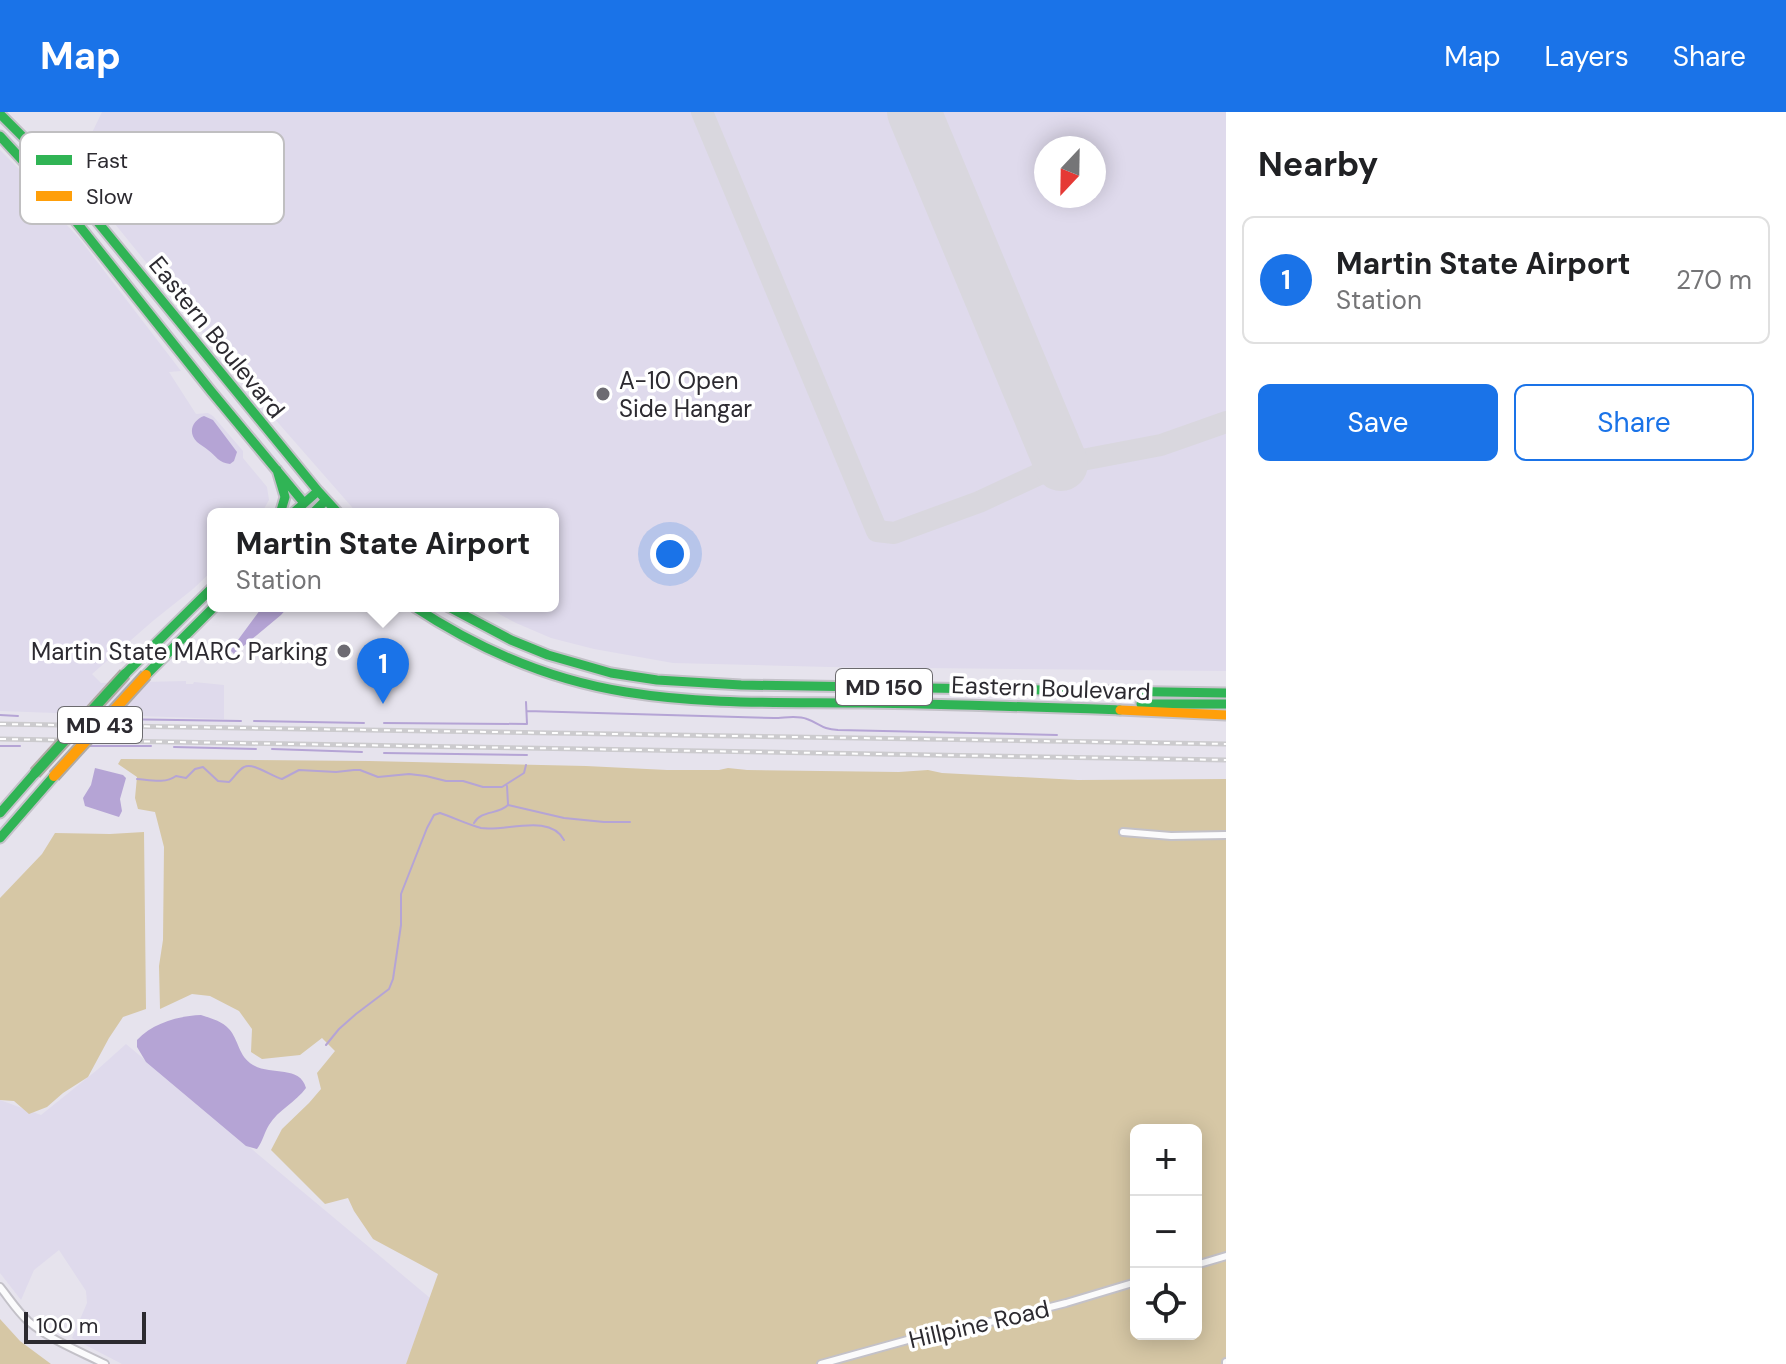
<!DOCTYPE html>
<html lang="en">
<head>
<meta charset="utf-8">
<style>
  body { margin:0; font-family:"DM Sans",sans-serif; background:#f2f2f2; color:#202124 }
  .controls { position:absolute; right:24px; bottom:24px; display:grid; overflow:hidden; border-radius:12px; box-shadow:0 4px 20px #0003 }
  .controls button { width:72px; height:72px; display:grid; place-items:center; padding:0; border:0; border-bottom:2px solid #e0e0e0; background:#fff; color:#202124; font:40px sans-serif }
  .compass { position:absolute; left:1034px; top:24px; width:72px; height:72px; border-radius:50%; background:#fff; box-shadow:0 4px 20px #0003; rotate:202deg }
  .scale { position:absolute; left:24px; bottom:20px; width:122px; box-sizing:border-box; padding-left:8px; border:4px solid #2c2a30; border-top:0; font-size:22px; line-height:28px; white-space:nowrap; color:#2c2a30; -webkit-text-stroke:6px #fff; paint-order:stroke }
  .you { position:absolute; left:670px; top:442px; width:28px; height:28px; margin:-20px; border:6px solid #fff; border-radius:50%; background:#1a73e8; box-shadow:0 0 0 12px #1a73e833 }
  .badge { display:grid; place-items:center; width:52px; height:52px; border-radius:50%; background:#1a73e8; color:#fff; font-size:26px; font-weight:700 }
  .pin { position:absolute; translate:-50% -66px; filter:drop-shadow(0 2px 4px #0008) }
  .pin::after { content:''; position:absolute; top:42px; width:28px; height:24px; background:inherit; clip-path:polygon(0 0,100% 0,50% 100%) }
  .popup { position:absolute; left:207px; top:396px; width:352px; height:104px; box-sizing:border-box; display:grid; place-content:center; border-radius:12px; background:#fff; filter:drop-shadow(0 2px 6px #0005); font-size:26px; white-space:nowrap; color:#757577 }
  .popup b { font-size:30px; color:#202124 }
  .popup::after { content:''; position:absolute; left:50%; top:100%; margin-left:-16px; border:16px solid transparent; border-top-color:#fff }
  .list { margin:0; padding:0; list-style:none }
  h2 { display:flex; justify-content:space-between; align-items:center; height:104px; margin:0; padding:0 32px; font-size:34px }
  h2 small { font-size:26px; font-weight:400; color:#757577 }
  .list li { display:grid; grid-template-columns:52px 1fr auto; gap:24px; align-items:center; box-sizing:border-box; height:128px; margin:0 16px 16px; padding:0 16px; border:2px solid #e0e0e0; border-radius:12px }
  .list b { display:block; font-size:30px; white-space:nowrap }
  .list p { margin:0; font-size:26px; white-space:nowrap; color:#757577 }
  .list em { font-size:26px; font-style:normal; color:#757577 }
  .actions { display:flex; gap:16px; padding:24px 32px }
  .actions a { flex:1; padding:18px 0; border:2px solid #1a73e8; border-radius:12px; text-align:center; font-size:28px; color:#1a73e8 }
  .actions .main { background:#1a73e8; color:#fff }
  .icon { flex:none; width:44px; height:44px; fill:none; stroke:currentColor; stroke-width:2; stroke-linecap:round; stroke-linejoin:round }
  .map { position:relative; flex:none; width:1226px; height:1252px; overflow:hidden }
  header { display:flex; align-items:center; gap:48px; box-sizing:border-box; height:112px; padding:0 40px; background:#1a73e8; color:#fff }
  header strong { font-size:38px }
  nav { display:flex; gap:44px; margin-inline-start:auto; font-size:28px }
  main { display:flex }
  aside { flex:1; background:#fff }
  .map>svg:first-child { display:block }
  .built { fill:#dfdaec; fill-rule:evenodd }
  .green { fill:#d6c7a5; fill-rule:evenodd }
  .water { fill:#b5a4d5 }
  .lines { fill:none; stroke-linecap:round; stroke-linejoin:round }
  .stream { stroke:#b5a4d5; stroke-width:2 }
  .taxiway { stroke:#d9d7de; stroke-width:22 }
  .runway { stroke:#d9d7de; stroke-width:54 }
  .street-casing { stroke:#c3c1c8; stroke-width:10 }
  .fast-casing { stroke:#c3c1c8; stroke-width:13 }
  .slow-casing { stroke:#c3c1c8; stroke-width:13 }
  .street { stroke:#fbfbfc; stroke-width:6 }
  .fast { stroke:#30b455; stroke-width:9 }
  .slow { stroke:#ff9f0a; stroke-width:9 }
  .rail-casing { stroke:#cccbce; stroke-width:5 }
  .rail { stroke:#fff; stroke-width:2; stroke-dasharray:6; stroke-linecap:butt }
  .fast-bridge-casing { stroke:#afaaa4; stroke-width:14; stroke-linecap:butt }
  .slow-bridge-casing { stroke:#afaaa4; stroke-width:14; stroke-linecap:butt }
  .fast-bridge { stroke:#30b455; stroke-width:10 }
  .slow-bridge { stroke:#ff9f0a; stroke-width:10 }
  .poi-dot { fill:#6d6b72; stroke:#fff; stroke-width:3 }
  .labels { text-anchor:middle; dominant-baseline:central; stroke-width:7; stroke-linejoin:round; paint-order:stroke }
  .shield { fill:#fff; stroke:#6b6a6e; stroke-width:2 }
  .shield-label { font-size:22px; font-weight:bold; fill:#2c2a30 }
  .street-label { font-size:24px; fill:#2c2a30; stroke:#fff }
  .poi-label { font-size:24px; fill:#2c2a30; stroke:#fff; text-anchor:start }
  .key { fill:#fff; stroke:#c0bfc1; stroke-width:2 }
  .key-label { font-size:22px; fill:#2c2a30 }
</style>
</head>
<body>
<header>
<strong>Map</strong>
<nav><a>Map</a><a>Layers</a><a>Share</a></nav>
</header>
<main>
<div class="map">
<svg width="1226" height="1252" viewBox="0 0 1226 1252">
  <rect width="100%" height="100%" fill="#e6e3ed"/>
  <path class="built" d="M102 0H1226V559L829 555 673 551 594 537 551 526 516 511 484 494H553V402H358L246 274 73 60ZM1046 36H1094V84H1046Z
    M0 38 34 72 65 111 79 126 181 259 169 260 196 302 208 301 213 304 243 339V346L267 375 269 388 261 402H213V458L193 477 154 508 92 562 101 571 186 569V572H193L194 570 224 573V607L0 599Z
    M126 932 430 1186 406 1252H122L72 1226 87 1191 86 1179 59 1138 34 1158 21 1188 0 1161V988L41 1003 97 958Z"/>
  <path class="green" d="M121 647 369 649 586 654 667 658H719L728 656 747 658 899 660 928 658 942 661 1078 668 1226 667V1252H406L438 1162 373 1127 354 1099 348 1086 325 1092 271 1038 282 1017 309 991 321 977 317 961 335 939 322 926 300 943 262 947 251 940 252 917 239 899 210 884 192 882 160 897 159 854 163 828 164 735 155 700 138 697 135 686 137 665 118 652ZM1136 1018H1196V1222H1136Z
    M144 720 146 897 123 905 109 926 88 965 63 981 47 995 29 1002 14 989 0 988V786L42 742 55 721 110 722Z
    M0 1207 20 1229 51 1252H0Z"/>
  <path class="water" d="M204 304 213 308 237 340 234 349 230 352C219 351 216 344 208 338 205 335 200 333 197 330 187 320 193 308 204 304Z
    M263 494H289L281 503 234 542 231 539 232 536Z
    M95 656 123 663 126 666 120 687 122 699 119 705 85 694 83 686 91 673Z
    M201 903C210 906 222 909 229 917 239 928 238 944 253 953 271 964 300 953 306 976 296 990 278 998 269 1013 264 1021 263 1029 257 1037L246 1034 146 950 137 935V928C153 911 178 904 201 903Z"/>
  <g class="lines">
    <path class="stream" d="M527 599 774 606C785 606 797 603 807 607 821 612 821 617 838 618L1057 623
      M0 603 18 604
      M112 607 241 609
      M254 609 364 611
      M384 611 527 612 526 590
      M0 634H20
      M86 634H151
      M174 635 256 637
      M272 637 362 640
      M384 641 527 643
      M137 667C150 668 165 672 176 664L186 666 195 657 203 655 218 669 229 670C234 666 238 658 244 655 253 650 271 664 282 667L299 658 336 660 354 658H360L378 665 409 662 426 664 446 669H463L483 675H502L524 661 526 653
      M507 674 508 692
      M508 693 564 706 604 710H630
      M474 711C481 698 498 703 508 693
      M326 933 339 917 356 902 389 877 393 867 401 813V782L427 716 434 703 440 701C452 705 469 713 481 716 505 720 550 701 564 728"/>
    <path class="taxiway" d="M702 0 877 419 894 421 979 390 1061 352 1161 333 1226 310"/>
    <path class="runway" d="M914 0 1061 352"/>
    <defs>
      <path id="street" d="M1123 720 1171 724 1226 723
        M1196 1153 1226 1144
        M0 1175C9 1186 17 1199 28 1209 50 1228 79 1239 105 1252
        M821 1252 940 1219 995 1209 1066 1191 1136 1170
        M1226 1252V1250"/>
      <path id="fast" d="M0 2 51 53 318 379
        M0 24 58 87 211 279 304 391
        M277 358 285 385 280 402
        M292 402 318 379 339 402
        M312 402 326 388
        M413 494C478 537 549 568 626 580 705 593 784 590 863 591 949 592 1034 595 1120 598
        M447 494 511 528 548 543 611 561 657 568 741 573 1226 581
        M125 562 213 475
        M146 563 215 494
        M1141 592H1226
        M0 701 35 661
        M0 726 54 664"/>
      <path id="slow" d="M1120 598 1226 603"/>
    </defs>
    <use href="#street" class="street-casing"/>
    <use href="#fast" class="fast-casing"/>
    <use href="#slow" class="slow-casing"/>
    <use href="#street" class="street"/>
    <use href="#fast" class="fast"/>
    <use href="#slow" class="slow"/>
    <defs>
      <path id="rail" d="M0 612 1226 632
        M0 627 1226 648"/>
    </defs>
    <use href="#rail" class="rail-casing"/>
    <use href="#rail" class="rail"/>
    <defs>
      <path id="fast-bridge" d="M35 661 125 562"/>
      <path id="slow-bridge" d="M54 664 146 563"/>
    </defs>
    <use href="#fast-bridge" class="fast-bridge-casing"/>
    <use href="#slow-bridge" class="slow-bridge-casing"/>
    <use href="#fast-bridge" class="fast-bridge"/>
    <use href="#slow-bridge" class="slow-bridge"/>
  </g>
  <g class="poi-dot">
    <circle cx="603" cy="282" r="8"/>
    <circle cx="344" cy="539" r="8"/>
  </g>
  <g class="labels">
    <g class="shield">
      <rect x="836" y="557" width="96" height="36" rx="6"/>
      <rect x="58" y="595" width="84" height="36" rx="6"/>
    </g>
    <g class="shield-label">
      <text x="884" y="575">MD 150</text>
      <text x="100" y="613">MD 43</text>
    </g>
    <g class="street-label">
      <text transform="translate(217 225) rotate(51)">Eastern Boulevard</text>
      <text transform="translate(1051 576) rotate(2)">Eastern Boulevard</text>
      <text transform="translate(979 1212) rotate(-13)">Hillpine Road</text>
    </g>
    <g class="poi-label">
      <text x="619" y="268">A-10 Open<tspan x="619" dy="28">Side Hangar</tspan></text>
      <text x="328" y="539" text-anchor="end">Martin State MARC Parking</text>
    </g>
  </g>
  <rect x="20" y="20" width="264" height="92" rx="12" class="key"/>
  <rect x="36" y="43" width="36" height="10" fill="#30b455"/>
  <rect x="36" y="79" width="36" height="10" fill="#ff9f0a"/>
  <g class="key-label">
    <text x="86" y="56">Fast</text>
    <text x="86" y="92">Slow</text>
  </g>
</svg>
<div class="controls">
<button>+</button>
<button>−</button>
<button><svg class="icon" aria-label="locate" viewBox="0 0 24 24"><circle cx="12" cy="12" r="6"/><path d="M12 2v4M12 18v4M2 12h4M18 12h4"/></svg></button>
</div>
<svg class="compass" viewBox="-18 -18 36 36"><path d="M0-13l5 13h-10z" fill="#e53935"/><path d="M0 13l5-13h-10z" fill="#757577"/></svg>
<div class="scale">100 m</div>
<div class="you"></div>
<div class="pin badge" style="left:383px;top:592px">1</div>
<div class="popup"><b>Martin State Airport</b>Station</div>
</div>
<aside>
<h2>Nearby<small></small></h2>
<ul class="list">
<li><span class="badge">1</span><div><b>Martin State Airport</b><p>Station</p></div><em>270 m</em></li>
</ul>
<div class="actions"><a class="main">Save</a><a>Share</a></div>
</aside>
</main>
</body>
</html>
